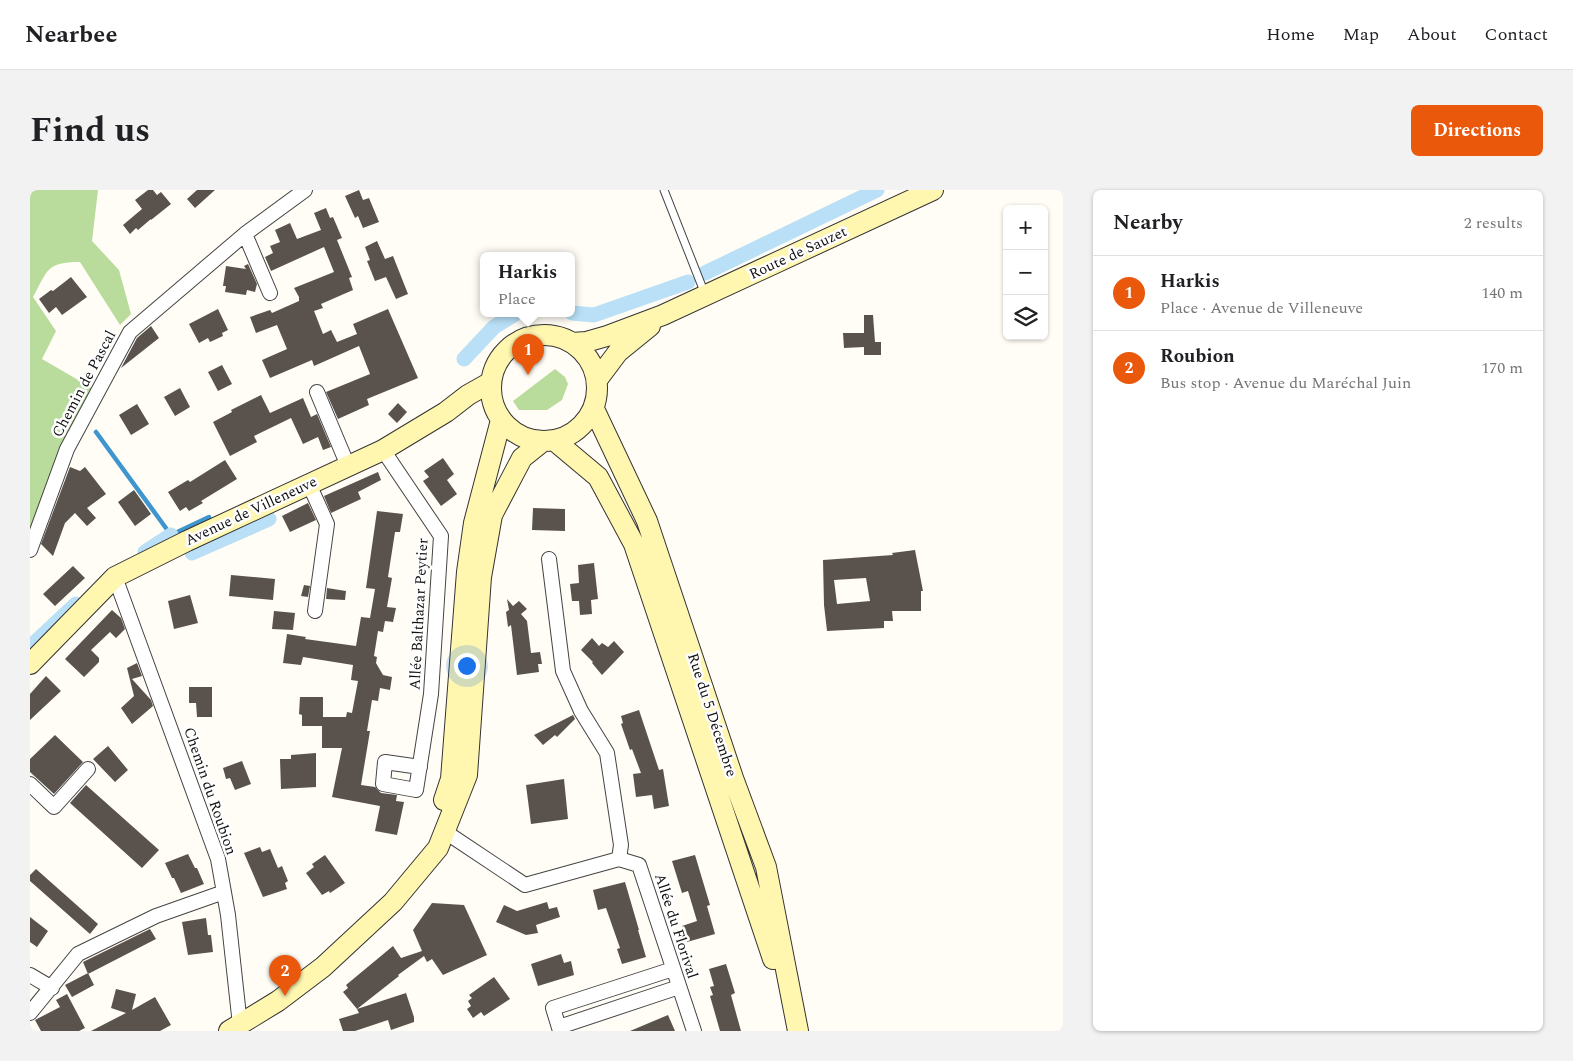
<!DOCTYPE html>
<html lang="en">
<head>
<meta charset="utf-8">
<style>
  body { margin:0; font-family:Spectral,serif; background:#f2f2f2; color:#202124 }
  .controls { position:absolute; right:15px; top:15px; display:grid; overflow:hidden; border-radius:8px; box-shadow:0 1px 4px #0004 }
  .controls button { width:45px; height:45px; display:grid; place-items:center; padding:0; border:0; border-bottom:1px solid #e0e0e0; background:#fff; color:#202124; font:25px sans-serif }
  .you { position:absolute; left:436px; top:475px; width:18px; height:18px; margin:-12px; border:4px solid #fff; border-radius:50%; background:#1a73e8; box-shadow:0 0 0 8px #1a73e833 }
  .badge { display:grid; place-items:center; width:32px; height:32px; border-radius:50%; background:#ea580c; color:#fff; font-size:16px; font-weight:700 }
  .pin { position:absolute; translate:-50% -41px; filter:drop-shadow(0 1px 2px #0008) }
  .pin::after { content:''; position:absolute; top:26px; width:18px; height:15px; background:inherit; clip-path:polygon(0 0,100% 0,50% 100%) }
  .popup { position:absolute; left:450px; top:62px; width:95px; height:65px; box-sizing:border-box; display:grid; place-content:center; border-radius:8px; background:#fff; filter:drop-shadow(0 1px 4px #0005); font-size:16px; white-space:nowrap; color:#757577 }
  .popup b { font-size:19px; color:#202124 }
  .popup::after { content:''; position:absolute; left:50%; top:100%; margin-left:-10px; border:10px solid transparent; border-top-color:#fff }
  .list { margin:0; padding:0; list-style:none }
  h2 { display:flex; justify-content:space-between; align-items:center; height:65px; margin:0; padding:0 20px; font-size:21px }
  h2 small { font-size:16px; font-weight:400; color:#757577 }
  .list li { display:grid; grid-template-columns:32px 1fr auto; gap:15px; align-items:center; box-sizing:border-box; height:75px; padding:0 20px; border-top:1px solid #e0e0e0 }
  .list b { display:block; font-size:19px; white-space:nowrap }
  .list p { margin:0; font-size:16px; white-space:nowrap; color:#757577 }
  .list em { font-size:16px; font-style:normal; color:#757577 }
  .icon { flex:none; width:28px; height:28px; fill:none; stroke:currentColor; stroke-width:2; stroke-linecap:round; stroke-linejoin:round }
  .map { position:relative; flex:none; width:1033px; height:841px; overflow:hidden; border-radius:8px }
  header { display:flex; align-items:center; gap:30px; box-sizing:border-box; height:70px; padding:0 25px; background:#fff; border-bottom:1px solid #e0e0e0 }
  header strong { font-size:24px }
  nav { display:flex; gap:28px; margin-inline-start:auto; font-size:18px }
  .intro { display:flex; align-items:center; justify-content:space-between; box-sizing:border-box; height:120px; padding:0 30px }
  h1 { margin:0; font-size:35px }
  .button { padding:12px 22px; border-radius:8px; background:#ea580c; color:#fff; font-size:18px; font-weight:700 }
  main { display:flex; gap:30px; padding:0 30px }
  aside { flex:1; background:#fff; border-radius:8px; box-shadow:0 1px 4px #0004 }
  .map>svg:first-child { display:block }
  .forest { fill:#b9dc9c }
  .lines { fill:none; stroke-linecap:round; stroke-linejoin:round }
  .stream { stroke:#3f96cf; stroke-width:4.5 }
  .canal { stroke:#b9e0f7; stroke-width:15 }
  .building { fill:#5a524d; fill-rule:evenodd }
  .lane-casing { stroke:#444; stroke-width:9 }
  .street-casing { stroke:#444; stroke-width:16 }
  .secondary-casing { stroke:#333; stroke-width:22 }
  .lane { stroke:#fff; stroke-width:7 }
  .street { stroke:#fff; stroke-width:14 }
  .secondary { stroke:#fff6b0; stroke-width:20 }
  .labels { text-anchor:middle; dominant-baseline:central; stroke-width:5; stroke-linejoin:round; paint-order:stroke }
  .street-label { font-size:15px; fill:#111; stroke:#fff }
</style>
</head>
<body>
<header>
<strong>Nearbee</strong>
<nav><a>Home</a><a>Map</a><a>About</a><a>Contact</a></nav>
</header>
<div class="intro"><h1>Find us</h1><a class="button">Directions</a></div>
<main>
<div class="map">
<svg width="1033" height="841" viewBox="0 0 1033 841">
  <rect width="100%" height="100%" fill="#fffdf5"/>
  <path class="forest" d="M0 0H68L62 51 89 80 101 124 90 135 50 72C16 72 18 80 3 107L26 141 12 169 62 198 29 261 0 342Z
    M525 179 535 187 538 194 532 210 517 220H489L483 211Z"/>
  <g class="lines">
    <path class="stream" d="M66 242 141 345 179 327"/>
    <path class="canal" d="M675 83 847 0
      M542 123 564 125 658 92
      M434 169 464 137 485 124
      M115 362 141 345
      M162 363 239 329
      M0 457 46 414"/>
  </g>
  <path class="building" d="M118 0H123L127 5 131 2 141 14 121 30V29L108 40 106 38 100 44 93 35 112 19 105 10Z
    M167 0H185L165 18 157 9Z
    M329 0 333 10 339 8 349 32 333 38 328 26 325 28 315 6Z
    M296 18 300 28 303 27 312 48 307 50 322 87 319 88 323 100 291 114 293 118 284 121 293 144 301 140 307 152 327 144 323 134 358 119 388 188 337 209 339 215 308 229 296 202 340 184 329 156 284 176 282 170 240 188 232 170 257 159 247 135 226 143 220 127 240 120 242 123 269 111V107L264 98 304 82 294 57 241 81 235 67 243 63 240 56 250 52 245 40 260 33 267 49 291 40 284 23Z
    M347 51 355 69 363 66 378 104 366 109 356 87 345 91 337 71 340 70 335 57Z
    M218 74 227 94 225 102 217 100 216 105 195 102 196 96H193L196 76 216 79 214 76Z
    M41 87 57 107 32 125 26 117 19 123 9 109 21 100 23 101Z
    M188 119 198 140 192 143 193 146 180 152 178 148 169 153 159 134Z
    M834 125H843L845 152H851V165H834V157L814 158 813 143H834Z
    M121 136 129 148 91 178 107 148Z
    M192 175 202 194 188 201 178 182Z
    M150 198 160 217 145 226 134 207Z
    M231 205 240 223 273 208 281 227 287 224 301 257 293 260 288 247 273 254 261 228 224 246 227 252 200 266 183 232 202 222 201 220Z
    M368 213 377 222 367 233 358 224Z
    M107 214 119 234 101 245 89 225Z
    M413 268 424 284 417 290 427 304 411 316 393 291 399 287 394 281Z
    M195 270 207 289 171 311 173 313 159 321 156 317 150 321 138 302 158 290 160 292Z
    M40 277 50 281 55 277 76 304 57 318 66 328 57 336 45 323 35 333 23 366 11 354Z
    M348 282 351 290 328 302 331 309 301 323 294 306Z
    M104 300 121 324 105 336 88 312Z
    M278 313 286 330 260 342 252 326Z
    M503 318 535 319V341L502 340Z
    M347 321 373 324 370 342H365L358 387 362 388 357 417 366 418 363 432 355 431 353 442 348 441 344 466 347 467 346 473 353 485 362 487 360 500 350 498 348 511 342 510 337 541H340L331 595 345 597 351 603 367 605 366 611 374 612 367 645 345 641 350 616 302 607 312 558H292V536H272V525L269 524 270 507H293V527H316L317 522 322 523 328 491 321 490 323 475 273 467 271 475 253 473 257 444 276 447 275 449 326 456 331 427 340 428 345 399 336 398Z
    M885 360 893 401H891V421H862L863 431H854V438L797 441 794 415 793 370 863 365 862 363ZM836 388 840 411 807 414 804 390Z
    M564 373 568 409 561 410 562 424 550 425 549 411H542L540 394 549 393 548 375Z
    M43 376 55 388 25 416 13 404Z
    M201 385 245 389 243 410 199 406Z
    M274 395 280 396 278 407 271 406Z
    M297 398 316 401 315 410 296 409Z
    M160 405 168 433 144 439 138 411Z
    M477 409 483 416 489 411 497 419 491 424 497 431 501 463 510 462 512 474H508L509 482 487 485 481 435 478 437 476 422 479 420Z
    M82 420 91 428 95 439 86 448 80 442 61 460 69 468V472L54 487 35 469Z
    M244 421 265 423 263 440 242 439Z
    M562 448 569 456 572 453 578 457 584 451 594 462 572 485 562 473 563 472 551 460Z
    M107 473 112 486 102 489 121 510 123 516 102 534 91 518 104 506 97 478Z
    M16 486 31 501 0 530V504Z
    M159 497H182V527H167L166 513H159Z
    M609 520 629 580 633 579 639 616 624 619 622 605 606 607 603 584 611 583 602 559 600 560 591 534 593 533 591 526Z
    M543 525 545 529 527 547 525 545 513 555 504 545Z
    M25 545 53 572 24 604 0 582V569Z
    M78 556 98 580 85 592 63 569Z
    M286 563V597L251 599 250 569H261V565Z
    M212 571 221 594 205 600 200 588 196 589 193 578Z
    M534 589 538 629 501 634 496 595Z
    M56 595 129 660 112 678 40 613Z
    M230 657 232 662 240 659 248 678 252 676 258 691 255 693 257 699 233 707 214 663Z
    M158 664 165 678H167L174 694 151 703 144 688H142L135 673Z
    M295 665 315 693 300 703 299 701 292 705 276 683 284 677 282 674Z
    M665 665 680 715 677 716 685 744 657 752 652 736 667 731 658 701 652 703 642 671Z
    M6 679 68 734 60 744 0 691V685Z
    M595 692 609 740H608L616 767 592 774 587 759 590 758 576 718 568 720 563 700Z
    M517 712 519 719 527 717 530 727 506 735 508 743 496 745 466 732 474 715 487 721Z
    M402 713 434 715 457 765 413 785 402 769 397 772 394 766 368 785 369 786 327 819 313 802 318 798 316 795 363 756 371 768 392 761 383 740Z
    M0 727 18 741 7 757 0 752Z
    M176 728 178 745H181L183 762 158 765 152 732Z
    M120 739 126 749 58 784 53 772Z
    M531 764 534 773 541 771 544 785 508 796 501 774Z
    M696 774 705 803 701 805 711 841H690L680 806 683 805 680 797 684 796 679 779Z
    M58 783 64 795 42 807 35 795Z
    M464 787 480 809 454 826 451 822 443 828 437 819 441 816 438 811 442 808 439 805Z
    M86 799 106 804 102 820 125 807 141 835 130 841H61L96 823 81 818Z
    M376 803 384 827V832L361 840 358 830 325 841H313L309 829 329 823 327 819Z
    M37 804 55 838 49 841H11L5 830 30 817 26 810Z
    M638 825 645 841H600Z"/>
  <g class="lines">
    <defs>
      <path id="lane" d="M634 0 675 104"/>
      <path id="street" d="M215 44 240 103
        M287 202 318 276
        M353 260 411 346 401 504 386 600 353 594 355 572 390 577
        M279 294 297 334 285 421
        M0 360 37 259 100 142 215 44 275 0
        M519 369 533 481 551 521 577 563 591 655 589 669
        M85 387 188 669 198 725 210 835
        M0 594 24 617 58 579
        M414 641 495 695 589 669 609 675 664 841
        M0 785 22 798
        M0 823 48 764 126 726 194 702
        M529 837 649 797
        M530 841 523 818 643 779"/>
      <path id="secondary" d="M461 198a53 53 0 1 1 106 0a53 53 0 1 1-106 0Z
        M542 153 556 152 577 146 633 125 903 0
        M567 190 588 162 620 136
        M564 219 617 331 703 588 736 677 768 841
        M525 251 568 287 604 354 743 769
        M0 474 85 387 157 351 353 260 416 222 438 205 461 192
        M414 610 421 589 437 382 444 333 471 230
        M199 841 248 811 293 777 363 712 408 658 437 585 451 387 462 325 492 268 512 252"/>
    </defs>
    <use href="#lane" class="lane-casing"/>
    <use href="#street" class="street-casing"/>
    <use href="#secondary" class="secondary-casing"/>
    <use href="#lane" class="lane"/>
    <use href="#street" class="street"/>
    <use href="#secondary" class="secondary"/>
  </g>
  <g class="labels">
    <g class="street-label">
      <text transform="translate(768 63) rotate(-25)">Route de Sauzet</text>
      <text transform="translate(54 194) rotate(-62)">Chemin de Pascal</text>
      <text transform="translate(221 321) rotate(-25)">Avenue de Villeneuve</text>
      <text transform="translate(389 424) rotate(-87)">Allée Balthazar Peytier</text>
      <text transform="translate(682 525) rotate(72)">Rue du 5 Décembre</text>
      <text transform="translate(180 601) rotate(71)">Chemin du Roubion</text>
      <text transform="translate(646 736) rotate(72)">Allée du Florival</text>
    </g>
  </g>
</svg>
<div class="controls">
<button>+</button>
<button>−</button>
<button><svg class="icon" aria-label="layers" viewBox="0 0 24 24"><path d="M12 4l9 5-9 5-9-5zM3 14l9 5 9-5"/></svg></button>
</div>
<div class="you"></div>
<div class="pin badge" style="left:498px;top:185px">1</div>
<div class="popup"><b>Harkis</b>Place</div>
<div class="pin badge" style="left:255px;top:806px">2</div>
</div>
<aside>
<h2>Nearby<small>2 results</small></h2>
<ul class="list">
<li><span class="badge">1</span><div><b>Harkis</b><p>Place · Avenue de Villeneuve</p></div><em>140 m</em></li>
<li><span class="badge">2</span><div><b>Roubion</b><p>Bus stop · Avenue du Maréchal Juin</p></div><em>170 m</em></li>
</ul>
</aside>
</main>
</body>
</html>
